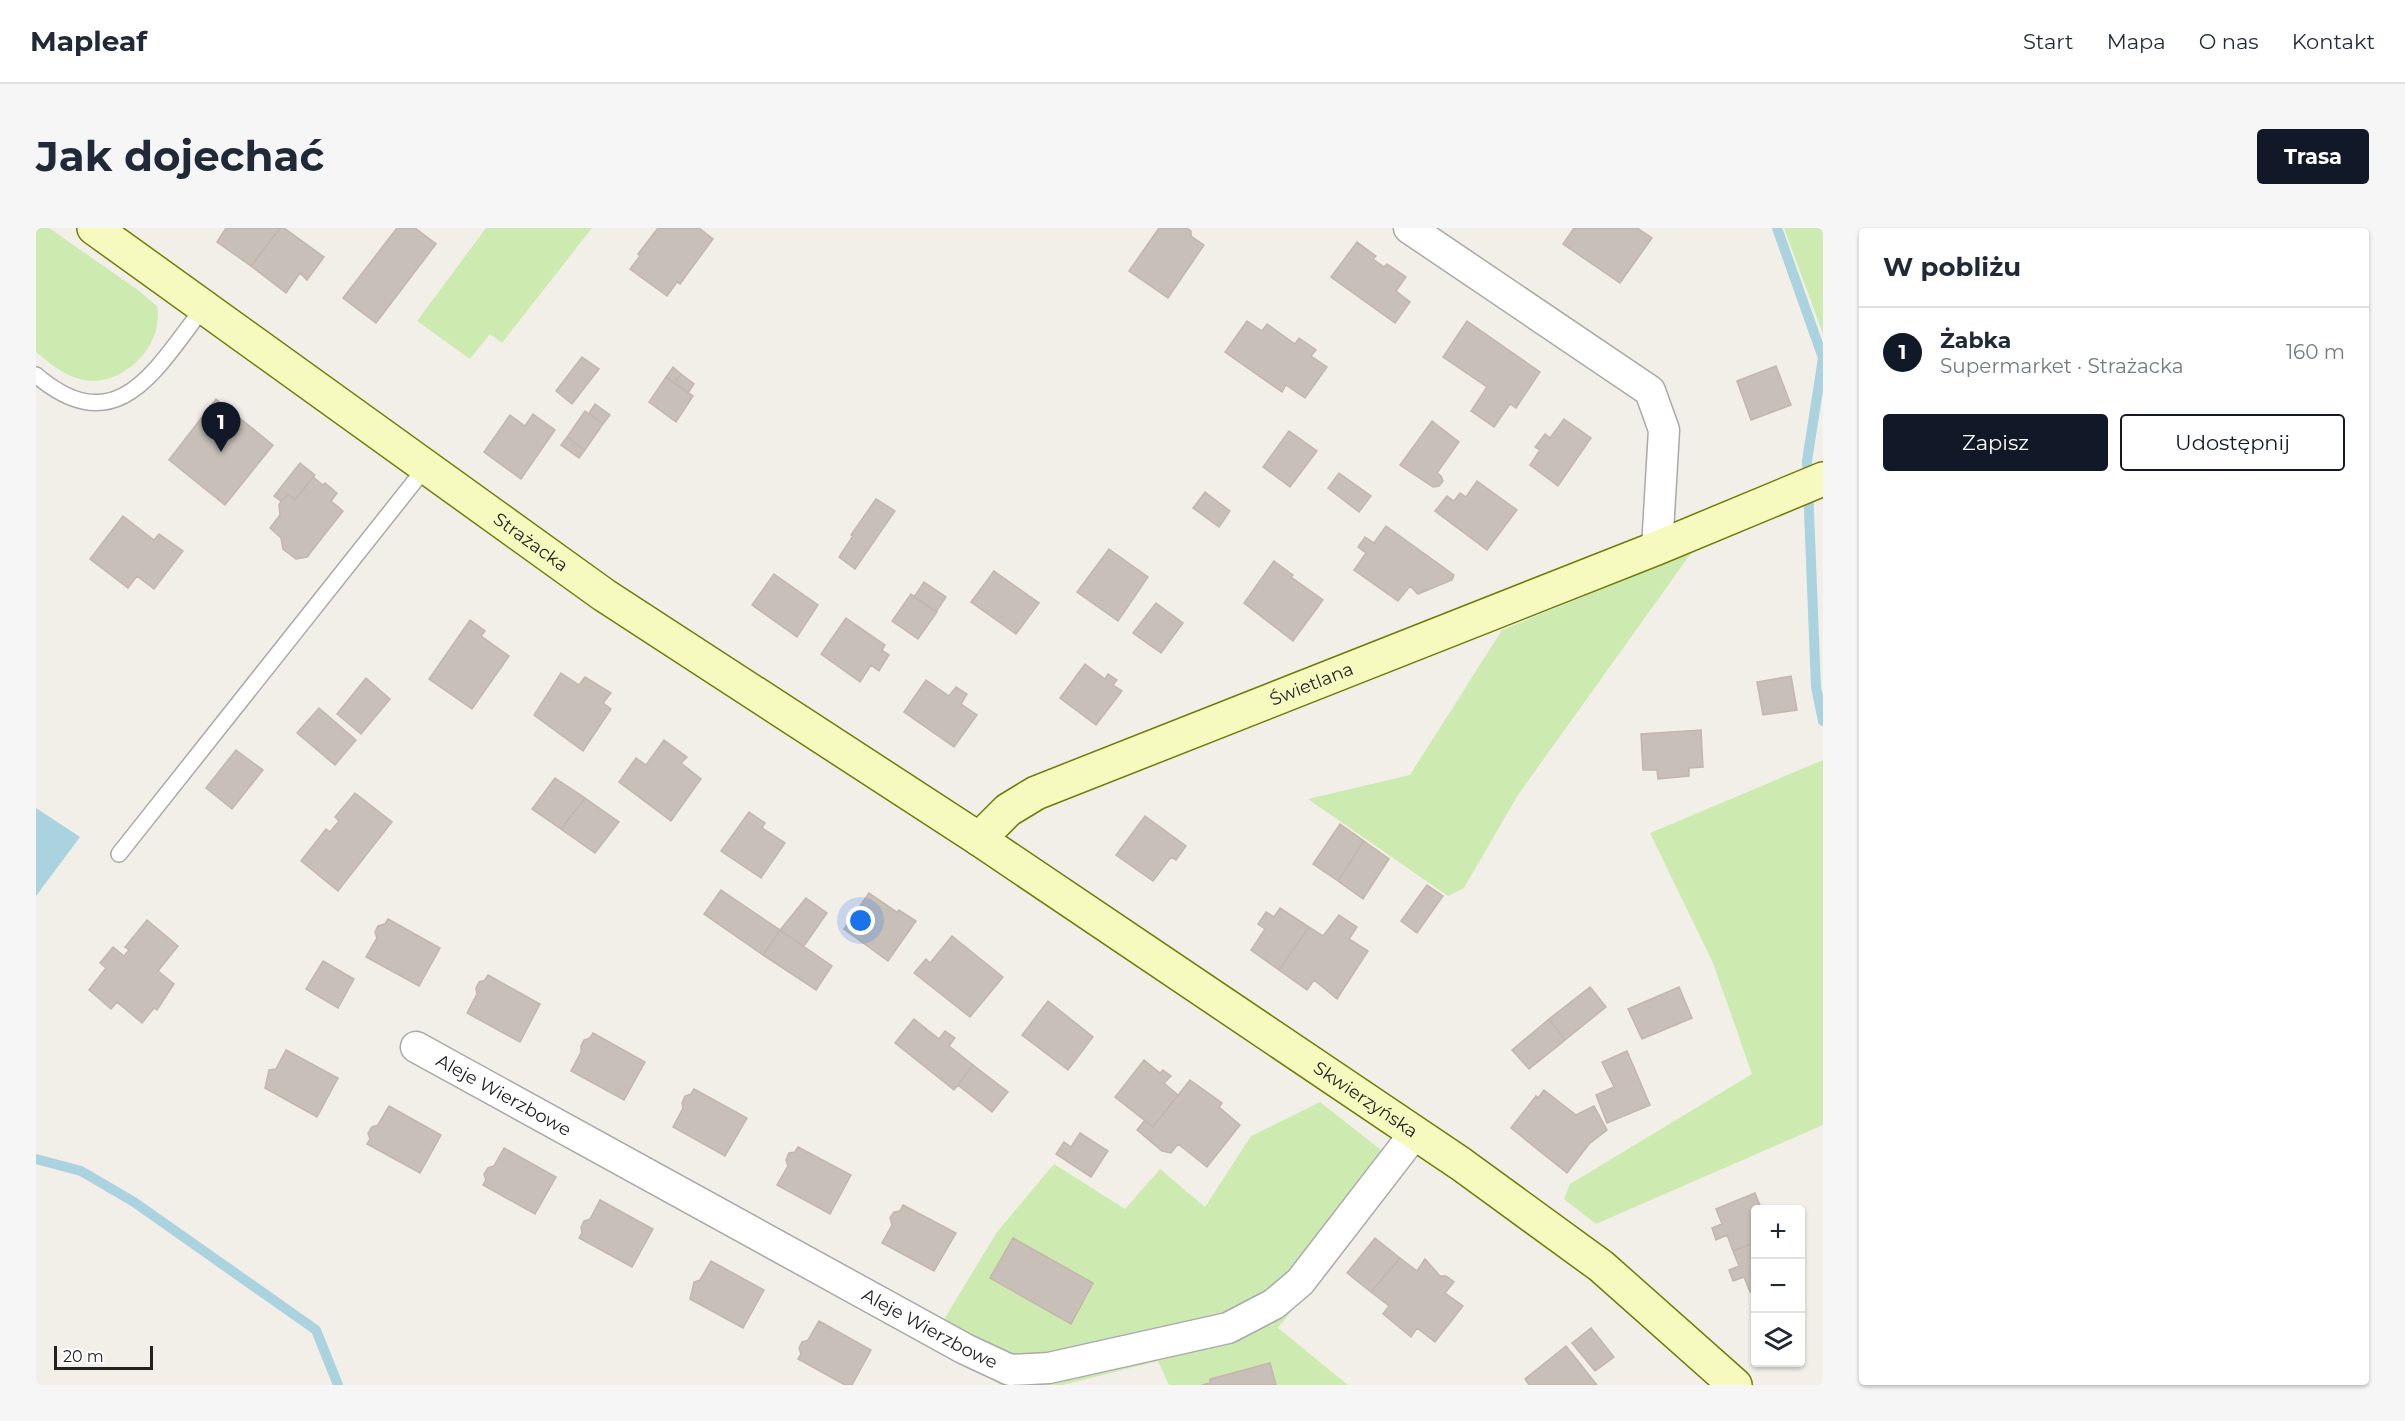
<!DOCTYPE html>
<html lang="pl">
<head>
<meta charset="utf-8">
<style>
  body { margin:0; font-family:Montserrat,sans-serif; background:#f6f6f7; color:#1f2937 }
  .controls { position:absolute; right:18px; bottom:18px; display:grid; overflow:hidden; border-radius:6px; box-shadow:0 2px 4px #0004 }
  .controls button { width:54px; height:54px; display:grid; place-items:center; padding:0; border:0; border-bottom:2px solid #e0e1e3; background:#fff; color:#1f2937; font:30px sans-serif }
  .scale { position:absolute; left:18px; bottom:15px; width:99px; box-sizing:border-box; padding-left:6px; border:3px solid #222; border-top:0; font-size:16px; line-height:21px; white-space:nowrap; color:#222; -webkit-text-stroke:4px #fff; paint-order:stroke }
  .you { position:absolute; left:825px; top:693px; width:21px; height:21px; margin:-15px; border:4px solid #fff; border-radius:50%; background:#1a73e8; box-shadow:0 0 0 9px #1a73e833 }
  .badge { display:grid; place-items:center; width:39px; height:39px; border-radius:50%; background:#111827; color:#fff; font-size:20px; font-weight:700 }
  .pin { position:absolute; translate:-50% -50px; filter:drop-shadow(0 2px 3px #0008) }
  .pin::after { content:''; position:absolute; top:32px; width:21px; height:18px; background:inherit; clip-path:polygon(0 0,100% 0,50% 100%) }
  .list { margin:0; padding:0; list-style:none }
  h2 { display:flex; justify-content:space-between; align-items:center; height:78px; margin:0; padding:0 24px; font-size:26px }
  h2 small { font-size:20px; font-weight:400; color:#747a83 }
  .list li { display:grid; grid-template-columns:39px 1fr auto; gap:18px; align-items:center; box-sizing:border-box; height:90px; padding:0 24px; border-top:2px solid #e0e1e3 }
  .list b { display:block; font-size:22px; white-space:nowrap }
  .list p { margin:0; font-size:20px; white-space:nowrap; color:#747a83 }
  .list em { font-size:20px; font-style:normal; color:#747a83 }
  .actions { display:flex; gap:12px; padding:18px 24px }
  .actions a { flex:1; padding:14px 0; border:2px solid #111827; border-radius:6px; text-align:center; font-size:21px; color:#111827 }
  .actions .main { background:#111827; color:#fff }
  .icon { flex:none; width:33px; height:33px; fill:none; stroke:currentColor; stroke-width:2; stroke-linecap:round; stroke-linejoin:round }
  .map { position:relative; flex:none; width:1787px; height:1157px; overflow:hidden; border-radius:6px }
  header { display:flex; align-items:center; gap:36px; box-sizing:border-box; height:84px; padding:0 30px; background:#fff; border-bottom:2px solid #e0e1e3 }
  header strong { font-size:28px }
  nav { display:flex; gap:33px; margin-inline-start:auto; font-size:21px }
  .intro { display:flex; align-items:center; justify-content:space-between; box-sizing:border-box; height:144px; padding:0 36px }
  h1 { margin:0; font-size:42px }
  .button { padding:15px 27px; border-radius:6px; background:#111827; color:#fff; font-size:21px; font-weight:700 }
  main { display:flex; gap:36px; padding:0 36px }
  aside { flex:1; background:#fff; border-radius:6px; box-shadow:0 2px 4px #0004 }
  .map>svg:first-child { display:block }
  .grass { fill:#cdebb0 }
  .water { fill:#aad3df }
  .lines { fill:none; stroke-linecap:round; stroke-linejoin:round }
  .stream { stroke:#aad3df; stroke-width:10 }
  .building { fill:#c7bfb8; stroke:#c4b6ab; stroke-width:1.5 }
  .lane-casing { stroke:#a9a9a9; stroke-width:18 }
  .street-casing { stroke:#a9a9a9; stroke-width:33 }
  .secondary-casing { stroke:#707d05; stroke-width:36 }
  .lane { stroke:#fff; stroke-width:15 }
  .street { stroke:#fff; stroke-width:30 }
  .secondary { stroke:#f7fabf; stroke-width:33 }
  .labels { text-anchor:middle; dominant-baseline:central; stroke-width:5; stroke-linejoin:round; paint-order:stroke }
  .street-label { font-size:18px; fill:#222; stroke:#fff }
</style>
</head>
<body>
<header>
<strong>Mapleaf</strong>
<nav><a>Start</a><a>Mapa</a><a>O nas</a><a>Kontakt</a></nav>
</header>
<div class="intro"><h1>Jak dojechać</h1><a class="button">Trasa</a></div>
<main>
<div class="map">
<svg width="1787" height="1157" viewBox="0 0 1787 1157">
  <rect width="100%" height="100%" fill="#f2efe9"/>
  <path class="grass" d="M0 0H13L102 62 121 78C129 118 86 160 47 152 28 148 14 135 0 124Z
    M450 0H556L466 115 454 106 434 131 381 93Z
    M1748 0H1787V106Z
    M1656 324 1482 567 1428 660 1412 668 1272 571 1374 547 1466 402Z
    M1787 532V897L1560 996 1528 971 1534 956 1716 846 1677 735 1614 605Z
    M1284 874 1368 940 1242 1100 1312 1157H1133L1122 1133 1027 1157H964L901 1103 961 1004 1018 936 1089 981 1124 941 1169 979 1215 908Z"/>
  <path class="water" d="M0 580 44 609 0 668Z"/>
  <g class="lines">
    <path class="stream" d="M1741 0 1787 130 1771 233 1780 459 1787 493
      M0 931 45 943 98 974 280 1102 302 1157"/>
  </g>
  <path class="building" d="M190 0H244L215 38 181 14Z
    M244 0H248L288 29 271 52 264 45 250 65 215 38Z
    M361 0H379L400 16 340 95 307 70Z
    M622 0H663L677 11 644 56 641 54 631 68 594 41 604 28 602 26Z
    M1123 0H1151L1155 3V8L1168 17 1132 70 1093 43Z
    M1538 0H1601L1616 10 1584 55 1527 16Z
    M1321 14 1340 28 1337 31 1348 39 1351 36 1370 49 1360 63 1374 74 1359 95 1295 49Z
    M1211 93 1226 103 1231 96 1259 116 1263 110 1280 122 1275 128 1291 139 1269 170 1250 157 1246 164 1189 124Z
    M1431 93 1504 144 1480 180 1474 176 1458 199 1435 183 1451 159 1407 129Z
    M546 129 563 141 536 176 520 163Z
    M1740 138 1755 177 1715 192 1701 153Z
    M637 139 645 146 638 155 630 149Z
    M645 146 658 156 652 165 638 155Z
    M630 149 657 168 640 194 613 174Z
    M180 171 237 217 189 277 133 232Z
    M559 176 574 187 567 196 553 185Z
    M549 183 567 196 549 222 531 209Z
    M497 186 519 202 485 251 448 224 474 187 489 198Z
    M1528 191 1555 210 1522 258 1494 237 1504 222 1499 219 1509 206 1514 210Z
    M1396 193 1423 214 1401 245 1405 248 1407 253 1403 258 1397 259 1364 237Z
    M1253 203 1281 223 1254 259 1227 239Z
    M531 209 549 222 543 230 525 217Z
    M264 235 279 247 259 272 252 266 245 273 238 268Z
    M1303 245 1335 268 1323 284 1292 260Z
    M277 249 287 257 289 255 301 265 295 273 307 283 271 329 260 331 247 321 245 310 234 300 244 287 243 277 245 273 252 266 259 272Z
    M1441 253 1481 282 1451 322 1399 283 1411 268 1418 273 1424 265 1430 269Z
    M1169 264 1194 283 1183 299 1157 280Z
    M840 271 859 283 819 341 803 329 817 308 815 307Z
    M87 288 118 312 123 306 147 323 118 361 101 348 92 360 54 331Z
    M1350 298 1418 347 1416 352 1382 366 1374 358 1362 373 1318 342 1330 325 1322 319 1329 309 1338 315Z
    M1073 321 1112 349 1082 393 1041 364Z
    M1238 333 1257 347 1255 349 1287 372 1257 413 1208 375Z
    M958 343 1003 375 980 406 935 374Z
    M738 346 782 377 761 409 716 377Z
    M888 354 910 369 900 384 878 369Z
    M875 366 901 384 882 411 856 393Z
    M1120 375 1147 395 1125 425 1097 405Z
    M810 390 849 417 846 422 853 427 843 443 835 437 824 454 785 426Z
    M434 392 449 403 445 408 473 428 436 481 393 451Z
    M1049 436 1069 451 1072 446 1081 452 1077 457 1086 463 1060 497 1024 470Z
    M525 445 543 457 549 449 575 465 567 475 575 481 547 523 498 487Z
    M1755 448 1761 482 1727 487 1721 454Z
    M330 450 354 471 325 506 301 486Z
    M890 452 913 468 920 459 931 466 925 476 941 487 918 519 868 484Z
    M283 480 320 512 299 537 261 505Z
    M1665 502 1667 539 1653 540V548L1622 551 1621 542H1607L1605 506Z
    M628 512 651 529 645 535 665 551 635 593 583 554 600 530 610 537Z
    M200 522 227 542 196 581 170 560Z
    M519 550 549 570 525 601 496 581Z
    M319 565 356 594 302 663 265 633 290 601 294 604 303 593 299 589Z
    M549 570 583 594 559 625 525 601Z
    M713 584 729 595 726 600 749 615 725 650 685 623Z
    M1109 588 1150 618 1140 632 1135 629 1117 653 1080 627Z
    M1304 596 1328 613 1302 653 1277 636Z
    M1328 613 1353 631 1327 671 1302 653Z
    M1391 657 1407 668 1381 705 1365 693Z
    M685 662 744 702 727 727 668 686Z
    M833 665 861 684 863 682 880 693 852 733 808 701Z
    M770 670 791 685 768 718 744 702Z
    M1244 680 1273 699 1243 742 1215 722 1229 701 1222 696 1230 684 1238 689Z
    M1303 687 1321 699 1313 711 1332 723 1301 771 1278 752 1271 762 1243 742 1273 699 1287 708Z
    M352 691 404 720 383 758 330 729 341 710 339 704 342 698 349 696Z
    M111 692 142 718 122 743 138 756 121 782 118 780 106 795 81 774 75 781 53 762 70 740 64 735 77 719 88 728 93 722 89 719Z
    M744 702 796 738 780 762 727 727Z
    M916 708 967 749 934 789 878 745 890 731 894 735Z
    M287 733 318 751 302 780 270 761Z
    M452 747 504 776 484 814 431 785 441 766 440 760 443 754 449 752Z
    M1554 759 1570 779 1529 812 1513 791Z
    M1643 759 1656 790 1606 811 1592 781Z
    M1012 773 1057 809 1032 842 986 807Z
    M878 791 903 811 909 803 919 810 913 818 937 837 918 862 859 815Z
    M1513 791 1529 812 1493 841 1476 822Z
    M557 805 609 834 588 872 535 843 545 824V818L548 812 554 810Z
    M250 822 302 850 281 889 229 860 233 842 240 841Z
    M1591 823 1614 877 1571 895 1560 867 1578 859 1566 834Z
    M1108 832 1124 845 1127 842 1135 848 1128 855 1142 867 1117 899 1079 869Z
    M937 837 972 864 956 884 922 857Z
    M1154 852 1186 875 1183 879 1204 897 1171 939 1142 916 1135 925 1126 923 1101 902 1109 892 1117 899Z
    M658 861 711 890 689 928 637 899 647 880 646 875 649 868 655 866Z
    M1508 862 1540 887 1558 878 1571 902 1553 916 1531 945 1475 900 1500 868 1502 870Z
    M353 878 405 907 384 945 331 916 334 911 332 905 336 899 342 897Z
    M1044 905 1072 923 1055 949 1020 926 1028 914 1035 919Z
    M762 919 815 947 794 986 741 957 752 938 750 932 753 925 759 924Z
    M468 920 520 949 499 986 447 957 450 952 448 946 452 940 458 938Z
    M1719 965 1726 982H1720V1014L1697 1023 1691 1007 1680 1012 1676 1000 1686 996 1680 981Z
    M564 972 617 1001 596 1039 543 1010 546 1005 545 999 548 993 554 991Z
    M867 977 920 1005 898 1043 846 1015 856 997 854 990 858 984 864 983Z
    M977 1010 1057 1055 1035 1096 954 1050Z
    M1339 1010 1364 1030 1335 1064 1311 1045Z
    M1720 1014V1061L1714 1064 1708 1049 1697 1053 1693 1042 1703 1038 1697 1023Z
    M1364 1030 1381 1043 1389 1031 1404 1048H1410L1418 1054 1409 1065 1427 1078 1399 1114 1381 1100 1375 1109 1347 1086 1353 1078 1335 1064Z
    M675 1033 728 1062 707 1100 654 1071 658 1054 664 1052Z
    M783 1093 835 1122 816 1157H809L762 1131 765 1126 763 1120 766 1114 772 1112Z
    M1555 1100 1578 1129 1559 1143 1536 1115Z
    M1530 1118 1561 1157H1493L1489 1151Z
    M1234 1135 1240 1157H1166L1174 1155V1151Z"/>
  <g class="lines">
    <defs>
      <path id="lane" d="M0 147C82 217 121 139 168 79
        M83 626 390 239"/>
      <g id="street">
        <path d="M1373 0 1614 163 1628 202 1621 320"/>
        <path id="s1" d="M380 819 929 1121 974 1142 1013 1140 1192 1100 1238 1076 1264 1054 1379 905"/>
      </g>
      <g id="secondary">
        <path id="s2" d="M58 0 568 367 943 611 1425 936 1565 1038 1699 1157"/>
        <path id="s3" d="M943 611 972 582 1000 565 1621 320 1787 251"/>
      </g>
    </defs>
    <use href="#lane" class="lane-casing"/>
    <use href="#street" class="street-casing"/>
    <use href="#secondary" class="secondary-casing"/>
    <use href="#lane" class="lane"/>
    <use href="#street" class="street"/>
    <use href="#secondary" class="secondary"/>
  </g>
  <g class="labels">
    <g class="street-label">
      <text stroke="none"><textPath href="#s2" startOffset="538">Strażacka</textPath></text>
      <text stroke="none"><textPath href="#s3" startOffset="370">Świetlana</textPath></text>
      <text stroke="none"><textPath href="#s1" startOffset="100">Aleje Wierzbowe</textPath></text>
      <text stroke="none"><textPath href="#s2" startOffset="1542">Skwierzyńska</textPath></text>
      <text stroke="none"><textPath href="#s1" startOffset="586">Aleje Wierzbowe</textPath></text>
    </g>
  </g>
</svg>
<div class="controls">
<button>+</button>
<button>−</button>
<button><svg class="icon" aria-label="layers" viewBox="0 0 24 24"><path d="M12 4l9 5-9 5-9-5zM3 14l9 5 9-5"/></svg></button>
</div>
<div class="scale">20 m</div>
<div class="you"></div>
<div class="pin badge" style="left:185px;top:224px">1</div>
</div>
<aside>
<h2>W pobliżu<small></small></h2>
<ul class="list">
<li><span class="badge">1</span><div><b>Żabka</b><p>Supermarket · Strażacka</p></div><em>160 m</em></li>
</ul>
<div class="actions"><a class="main">Zapisz</a><a>Udostępnij</a></div>
</aside>
</main>
</body>
</html>
